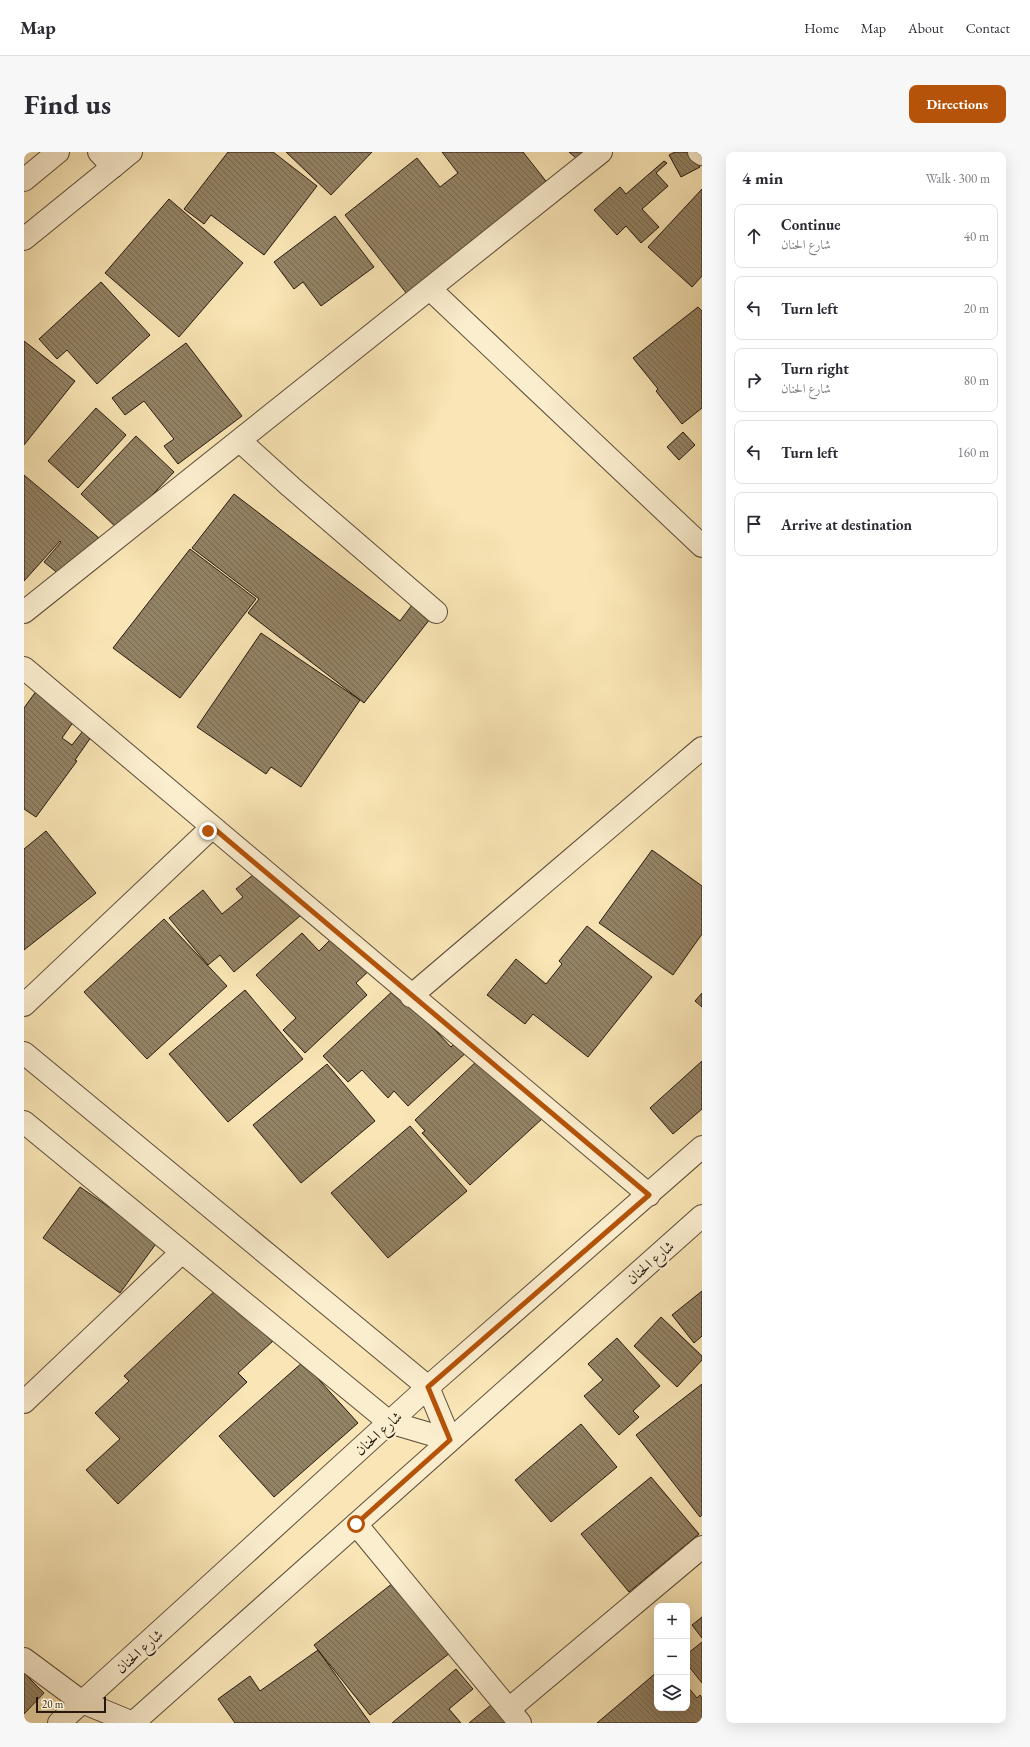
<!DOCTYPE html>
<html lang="en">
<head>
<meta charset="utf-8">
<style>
  body { margin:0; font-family:"EB Garamond",Amiri,serif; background:#f7f7f7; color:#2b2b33 }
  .controls { position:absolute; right:12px; bottom:12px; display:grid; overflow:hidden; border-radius:8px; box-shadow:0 4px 16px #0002 }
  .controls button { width:36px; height:36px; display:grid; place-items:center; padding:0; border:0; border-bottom:1px solid #e1e1e2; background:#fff; color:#2b2b33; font:20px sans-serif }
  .scale { position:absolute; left:12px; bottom:10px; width:70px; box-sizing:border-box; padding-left:4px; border:2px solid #25180f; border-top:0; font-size:11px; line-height:14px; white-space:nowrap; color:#25180f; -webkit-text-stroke:3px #fbeecf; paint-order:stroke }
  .stop { position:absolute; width:12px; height:12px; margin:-9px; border:3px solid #b45309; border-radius:50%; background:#fff }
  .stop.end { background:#b45309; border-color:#fff; box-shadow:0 1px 4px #0008 }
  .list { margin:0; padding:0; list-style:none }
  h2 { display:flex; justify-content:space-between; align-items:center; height:52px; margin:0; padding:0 16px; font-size:17px }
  h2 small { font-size:13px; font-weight:400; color:#7c7c81 }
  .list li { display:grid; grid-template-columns:26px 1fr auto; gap:12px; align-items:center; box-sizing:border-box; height:64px; margin:0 8px 8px; padding:0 8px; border:1px solid #e1e1e2; border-radius:8px }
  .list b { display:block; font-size:15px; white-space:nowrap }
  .list p { margin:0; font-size:13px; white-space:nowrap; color:#7c7c81 }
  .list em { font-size:13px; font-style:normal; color:#7c7c81 }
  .icon { flex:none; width:22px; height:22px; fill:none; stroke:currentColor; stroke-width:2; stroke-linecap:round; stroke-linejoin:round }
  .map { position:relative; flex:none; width:678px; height:1571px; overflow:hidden; border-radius:8px }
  header { display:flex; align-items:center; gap:24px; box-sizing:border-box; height:56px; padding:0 20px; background:#fff; border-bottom:1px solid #e1e1e2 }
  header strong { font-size:19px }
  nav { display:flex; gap:22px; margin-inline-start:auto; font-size:14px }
  .intro { display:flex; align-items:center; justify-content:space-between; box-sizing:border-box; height:96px; padding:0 24px }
  h1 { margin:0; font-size:28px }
  .button { padding:10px 18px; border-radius:8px; background:#b45309; color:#fff; font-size:14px; font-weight:700 }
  main { display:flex; gap:24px; padding:0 24px }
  aside { flex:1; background:#fff; border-radius:8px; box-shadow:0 4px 16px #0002 }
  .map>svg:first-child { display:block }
  .building { fill:url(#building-back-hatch); stroke:#25180f }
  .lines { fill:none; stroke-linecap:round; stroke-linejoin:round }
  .minor-casing { stroke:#5a4b38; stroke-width:24 }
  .minor { stroke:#fbeecf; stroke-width:22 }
  .route { stroke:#b45309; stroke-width:5 }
  .labels { text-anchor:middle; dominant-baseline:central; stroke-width:4; stroke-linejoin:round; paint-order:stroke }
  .street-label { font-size:15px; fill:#25180f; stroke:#fbeecf }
</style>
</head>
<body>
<header>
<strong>Map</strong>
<nav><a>Home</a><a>Map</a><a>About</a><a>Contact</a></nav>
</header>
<div class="intro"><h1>Find us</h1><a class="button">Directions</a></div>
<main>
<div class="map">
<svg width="678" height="1571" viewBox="0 0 678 1571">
  <defs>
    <pattern id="building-back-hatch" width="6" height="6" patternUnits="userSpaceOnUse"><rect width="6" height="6" fill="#938365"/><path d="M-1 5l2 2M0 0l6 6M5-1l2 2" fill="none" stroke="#786a52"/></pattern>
  </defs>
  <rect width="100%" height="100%" fill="#f9e5b5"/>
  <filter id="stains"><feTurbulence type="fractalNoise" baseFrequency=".005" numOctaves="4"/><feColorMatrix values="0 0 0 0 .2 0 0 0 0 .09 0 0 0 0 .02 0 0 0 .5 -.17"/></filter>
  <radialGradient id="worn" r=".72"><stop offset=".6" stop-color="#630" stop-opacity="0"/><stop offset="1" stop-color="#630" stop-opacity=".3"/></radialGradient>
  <path class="building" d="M204 0H249L293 34 240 103 187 63 180 72 160 57Z
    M262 0H348L307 43Z
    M418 0H499L525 33 383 142 321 63 393 6 416 35 434 21Z
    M545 0H569L559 12Z
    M651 0H669L676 15 657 25 645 3Z
    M640 9 643 11 632 21 644 34 618 57 635 75 617 91 602 74 593 83 570 58 596 35 602 42Z
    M678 37V124L668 135 624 95Z
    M145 47 219 111 155 185 81 121Z
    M311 64 350 115 297 154 279 130 270 137 250 110Z
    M77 130 126 183 73 232 43 198 33 207 15 187Z
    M674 155 678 159V256L658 272 632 239 634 237 609 206Z
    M0 189 51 229 0 293Z
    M162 191 218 264 154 312 140 294 150 287 120 249 101 263 88 246Z
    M72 256 102 283 54 336 24 309Z
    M659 280 671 293 655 308 643 295Z
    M112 284 150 320 95 378 57 342Z
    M0 323 75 386 41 427 20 410 37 390 36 389 0 429Z
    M210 342 376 469 388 453 406 467 340 551 224 461 235 447 168 396Z
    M166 397 232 447 156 546 89 496Z
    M237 481 336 548 277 635 247 615 242 622 173 575Z
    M13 538 52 566 38 586 48 593 62 575 70 581 51 608 53 609 12 665 0 657V556Z
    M22 679 72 741 0 798V697Z
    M628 698 678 734V782L649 823 575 771Z
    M236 717 276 764 210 820 196 803 184 813 145 766 179 738 198 762 219 745 212 737Z
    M140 767 203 834 123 907 60 840Z
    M563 774 628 825 564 905 509 862 501 872 463 843 492 807 522 832 538 812 535 809Z
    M278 781 295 799 311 783 349 815 332 831 343 843 281 901 259 878 272 866 232 823Z
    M372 836 427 895 435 887 445 898 384 954 370 939 364 946 338 918 324 930 299 904Z
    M221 838 279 907 204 970 145 902Z
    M678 841V855L671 849Z
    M456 906 519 966 446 1033 398 981 401 979 391 968Z
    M678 909V957L649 982 626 956Z
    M303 912 351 969 277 1031 229 973Z
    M386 974 443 1039 364 1106 307 1041Z
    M56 1035 134 1089 96 1141 19 1086Z
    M196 1134 249 1189 214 1221 223 1230 94 1352 62 1318 96 1287 71 1261 105 1229 100 1224Z
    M678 1139V1184L670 1191 648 1163Z
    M637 1165 678 1204V1208L653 1235 610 1194Z
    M593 1186 636 1234 609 1259 615 1265 595 1283 560 1244 579 1228 564 1212Z
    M279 1210 334 1271 250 1345 195 1284Z
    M678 1232V1363L676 1365 612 1283Z
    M557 1272 593 1315 527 1370 491 1328Z
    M627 1325 675 1382 605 1440 557 1382Z
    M369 1431 426 1501 346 1563 290 1493Z
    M678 1465V1486L668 1473Z
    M678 1490V1531L663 1512V1502Z
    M294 1498 346 1571H211L194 1547 226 1524 236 1539Z
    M432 1517 449 1537 425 1557 437 1571H368Z
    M633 1520V1556H663V1534L673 1546 676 1543 678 1546V1571H573Z
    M0 1521 20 1541 0 1562Z
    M467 1553 482 1571H445Z"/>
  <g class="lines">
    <defs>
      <path id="minor" d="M75 0 89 15
        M675 0 678 2
        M0 28 34 0
        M0 87 107 0
        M406 137 678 394
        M216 289 267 335 412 460
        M0 460 577 0
        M0 516 625 1043
        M387 844 678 596
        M0 853 184 679 187 674
        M0 901 404 1235 426 1288
        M0 970 365 1270 426 1288
        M0 1250 158 1100
        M332 1372 496 1571
        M0 1507 58 1550 109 1571
        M485 1557 678 1395
        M35 1571 404 1235 678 995
        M109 1571 678 1064"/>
    </defs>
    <use href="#minor" class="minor-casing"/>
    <use href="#minor" class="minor"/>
  </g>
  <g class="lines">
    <path class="route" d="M184 679 187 674 625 1043 404 1235 426 1288 332 1372"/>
  </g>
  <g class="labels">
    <g class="street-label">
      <text transform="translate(626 1110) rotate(-41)">شارع الحنان</text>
      <text transform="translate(354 1281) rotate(-42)">شارع الحنان</text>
      <text transform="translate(115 1499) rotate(-42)">شارع الحنان</text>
    </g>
  </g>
  <rect width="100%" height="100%" filter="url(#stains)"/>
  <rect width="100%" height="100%" fill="url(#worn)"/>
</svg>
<div class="controls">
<button>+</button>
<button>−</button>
<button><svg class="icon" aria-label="layers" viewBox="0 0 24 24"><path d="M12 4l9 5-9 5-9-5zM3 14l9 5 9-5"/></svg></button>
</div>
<div class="scale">20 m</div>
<div class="stop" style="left:332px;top:1372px"></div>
<div class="stop end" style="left:184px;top:679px"></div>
</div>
<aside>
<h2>4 min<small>Walk · 300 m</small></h2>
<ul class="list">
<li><svg class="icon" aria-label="ahead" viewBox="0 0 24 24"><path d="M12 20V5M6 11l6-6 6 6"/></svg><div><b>Continue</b><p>شارع الحنان</p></div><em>40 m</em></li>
<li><svg class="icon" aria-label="left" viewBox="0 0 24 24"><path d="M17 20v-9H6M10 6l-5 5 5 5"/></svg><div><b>Turn left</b></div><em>20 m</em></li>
<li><svg class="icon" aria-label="right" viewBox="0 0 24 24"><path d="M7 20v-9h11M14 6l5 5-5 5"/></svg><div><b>Turn right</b><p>شارع الحنان</p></div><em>80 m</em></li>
<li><svg class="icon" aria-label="left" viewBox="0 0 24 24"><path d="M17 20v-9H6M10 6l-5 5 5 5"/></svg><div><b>Turn left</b></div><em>160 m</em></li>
<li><svg class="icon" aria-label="arrive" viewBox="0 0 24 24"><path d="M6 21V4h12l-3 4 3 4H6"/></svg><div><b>Arrive at destination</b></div></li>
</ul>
</aside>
</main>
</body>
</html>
